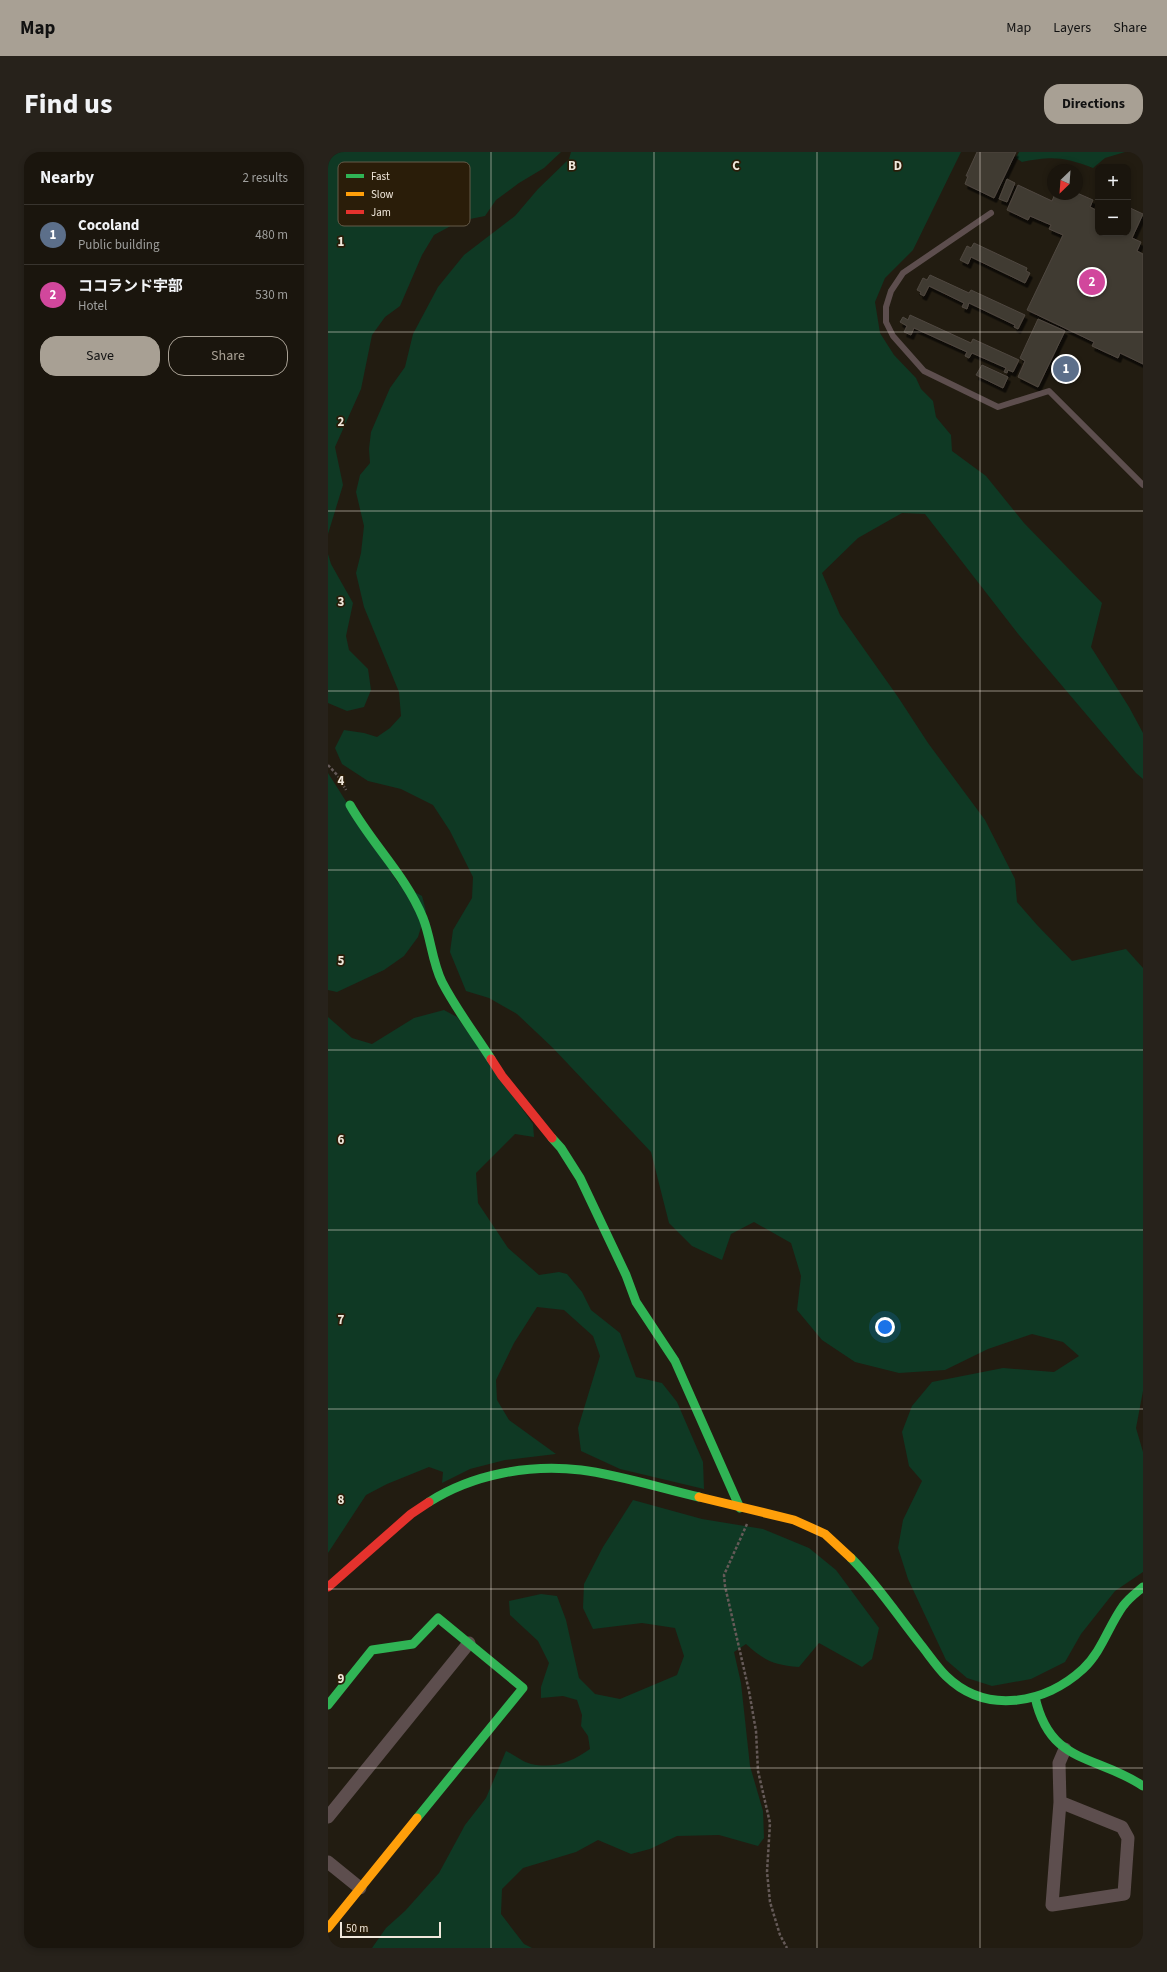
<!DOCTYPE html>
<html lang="en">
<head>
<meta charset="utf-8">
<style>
  body { margin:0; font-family:"Source Sans 3","Noto Sans JP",sans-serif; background:#27221b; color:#f1f3f6 }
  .controls { position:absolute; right:12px; top:12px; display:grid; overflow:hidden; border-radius:8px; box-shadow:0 2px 6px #0003 }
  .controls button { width:36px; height:36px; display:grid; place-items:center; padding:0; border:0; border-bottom:1px solid #38342e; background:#1a150d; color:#f1f3f6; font:20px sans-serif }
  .compass { position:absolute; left:719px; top:12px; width:36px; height:36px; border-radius:50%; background:#1a150d; box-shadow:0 2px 6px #0003; rotate:205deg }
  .scale { position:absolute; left:12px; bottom:10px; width:101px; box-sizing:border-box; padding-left:4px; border:2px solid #f0e7db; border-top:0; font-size:11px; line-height:14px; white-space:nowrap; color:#f0e7db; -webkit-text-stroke:3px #2a1d09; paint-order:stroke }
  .you { position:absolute; left:557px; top:1175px; width:14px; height:14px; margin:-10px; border:3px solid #fff; border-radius:50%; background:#1a73e8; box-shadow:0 0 0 6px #1a73e833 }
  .badge { display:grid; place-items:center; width:26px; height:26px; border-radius:50%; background:#a8a094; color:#fff; font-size:13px; font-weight:700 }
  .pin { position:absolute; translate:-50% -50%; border:2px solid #fff; box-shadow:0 1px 4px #0006 }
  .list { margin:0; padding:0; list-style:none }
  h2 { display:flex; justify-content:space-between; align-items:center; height:52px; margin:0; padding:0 16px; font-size:17px }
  h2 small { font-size:13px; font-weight:400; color:#9f9f9d }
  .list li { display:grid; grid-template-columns:26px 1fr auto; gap:12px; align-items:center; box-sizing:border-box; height:60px; padding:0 16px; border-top:1px solid #38342e }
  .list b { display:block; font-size:15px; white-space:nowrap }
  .list p { margin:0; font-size:13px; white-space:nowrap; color:#9f9f9d }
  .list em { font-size:13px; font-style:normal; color:#9f9f9d }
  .actions { display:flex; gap:8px; padding:12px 16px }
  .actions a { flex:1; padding:9px 0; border:1px solid #a8a094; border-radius:16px; text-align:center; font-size:14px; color:#a8a094 }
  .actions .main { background:#a8a094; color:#111 }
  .map { position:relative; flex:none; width:815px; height:1796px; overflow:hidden; border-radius:16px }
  header { display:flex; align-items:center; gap:24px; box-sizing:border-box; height:56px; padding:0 20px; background:#a8a094; color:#111 }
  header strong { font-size:19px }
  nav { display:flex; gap:22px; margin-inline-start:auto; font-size:14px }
  .intro { display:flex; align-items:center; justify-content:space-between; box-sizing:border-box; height:96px; padding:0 24px }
  h1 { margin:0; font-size:28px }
  .button { padding:10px 18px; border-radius:16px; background:#a8a094; color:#111; font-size:14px; font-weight:700 }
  main { display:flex; gap:24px; padding:0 24px }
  aside { flex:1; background:#1a150d; border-radius:16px; box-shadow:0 2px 6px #0003 }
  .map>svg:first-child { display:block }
  .green { fill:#0f3924 }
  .building { fill:#413a33; stroke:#4f4840; filter:url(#shadow) }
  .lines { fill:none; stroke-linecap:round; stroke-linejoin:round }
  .path { stroke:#655a58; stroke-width:2.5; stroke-dasharray:3 2; stroke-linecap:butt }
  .lane { stroke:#5d4e4e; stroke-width:6 }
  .street { stroke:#5d4e4e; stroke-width:13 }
  .fast { stroke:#30b455; stroke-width:9 }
  .slow { stroke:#ff9f0a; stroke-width:9 }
  .jam { stroke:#e5322d; stroke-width:9 }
  .grid { fill:none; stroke:#f0e7db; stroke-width:1; stroke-opacity:0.55 }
  .key { fill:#2a1d09; stroke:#655a48; stroke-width:1 }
  .key-label { font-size:11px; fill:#f0e7db }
  .grid-label { font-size:13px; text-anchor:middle; font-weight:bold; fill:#f0e7db; stroke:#2a1d09; stroke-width:3.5; stroke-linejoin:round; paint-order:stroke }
</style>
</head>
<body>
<header>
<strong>Map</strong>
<nav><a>Map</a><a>Layers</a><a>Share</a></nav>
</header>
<div class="intro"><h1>Find us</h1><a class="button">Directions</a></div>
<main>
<aside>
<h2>Nearby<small>2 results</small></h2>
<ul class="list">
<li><span class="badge" style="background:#5c6f8a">1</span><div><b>Cocoland</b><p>Public building</p></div><em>480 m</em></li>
<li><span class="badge" style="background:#d1479c">2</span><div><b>ココランド宇部</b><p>Hotel</p></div><em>530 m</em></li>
</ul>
<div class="actions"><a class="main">Save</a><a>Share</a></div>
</aside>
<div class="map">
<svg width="815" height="1796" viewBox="0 0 815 1796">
  <defs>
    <filter id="shadow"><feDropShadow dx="2.5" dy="4.5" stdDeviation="0" flood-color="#0009"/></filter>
  </defs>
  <rect width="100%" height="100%" fill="#221c11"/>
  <path class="green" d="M0 0H233L216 16 191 31 168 48 157 64 132 69 106 83 94 103 72 154 57 165 44 183 33 237 7 295 15 333 0 382Z
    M243 0H633L585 98 557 126 547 150 552 181 566 203 588 226 593 237 605 249 608 265 623 283 624 299 658 324 696 371 774 451 763 495 801 555 815 581V627L808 621 691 483 597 362 574 361 530 386 494 421 512 463 570 545 600 591 657 668 687 727 689 750 709 773 744 809 798 797 815 816V1239L808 1276 815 1300V1420L787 1439 753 1482 737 1510 703 1527 664 1534 639 1526 618 1508 580 1427 570 1396 575 1368 594 1329 581 1314 574 1280 584 1254 604 1230 675 1216 726 1220 751 1204 735 1190 704 1182 660 1197 617 1218 571 1221 527 1210 494 1188 469 1158 473 1124 463 1091 426 1070 403 1082 394 1108 364 1094 341 1071 323 1000 225 896 189 862 161 846 138 839 122 800 125 778 144 746 145 725 122 679 105 653 73 637 40 629 14 612 7 596 16 578 36 581 49 585 62 576 73 564 71 540 36 455 28 421 33 401 36 374 28 340 32 323 42 311 41 297 43 280 62 236 77 215 85 182 110 135 136 103 187 64 210 37 241 7Z
    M691 0H797L777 6 765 16C735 5 725 4 694 10L688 6Z
    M0 402 3 412 25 451 18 484 21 498 40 517 43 538 36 555 19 559 0 551Z
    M0 621 70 731 94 744 98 759 90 785 76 804 56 818 9 840 0 838Z
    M116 858 129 865 205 972 206 985 187 982 148 1021 150 1051 180 1096 211 1123 231 1120 239 1122 254 1140 263 1158 292 1181 308 1225 334 1231 349 1250 375 1310 376 1337 292 1317 253 1299 250 1276 272 1204 265 1184 236 1158 209 1155 186 1191 168 1228 169 1248 181 1268 228 1302 177 1308 142 1317 114 1331 115 1320 101 1315 59 1332 38 1343 0 1401V865L24 886 44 892 86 866Z
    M305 1348 374 1367 435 1377 481 1396 508 1418 551 1476 544 1507 534 1515 491 1491 471 1515C445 1513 437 1509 418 1492L406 1500 413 1531 422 1614 435 1659 436 1686 430 1694 391 1683 349 1684 322 1697 303 1702 270 1688 248 1700 195 1716 174 1737 173 1762 196 1792 204 1796H44L58 1776 77 1759 111 1721 137 1673 158 1646 178 1599C186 1603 195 1610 203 1612 226 1617 244 1610 262 1597L260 1584 253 1574 254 1563 249 1548 235 1544 213 1546V1535L221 1511 210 1489 182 1463 181 1449 213 1442 229 1444 238 1468 251 1526 267 1542 292 1547 349 1523 356 1504 347 1476 314 1471 265 1477 255 1456 256 1432 275 1395Z"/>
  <path class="building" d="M649 0H688L666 46 637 32 640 24H638Z
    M679 27 687 31 679 50 671 47Z
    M690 33 724 49 727 42 749 41 765 48 762 55 770 59V81H800V55L815 62 804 86 813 90 809 99 815 102V212L792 201 790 206 764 194 766 190 699 158 735 83 721 77 723 73 702 64 700 68 679 58Z
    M646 91 699 116 698 119 702 121 697 131 643 105 640 112 632 108 639 94 643 96Z
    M602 123 641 141 643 138 697 163 690 177 686 175 687 173 641 151 639 157 634 155 636 151 601 134 596 144 592 142 593 140 589 138 595 126 599 128Z
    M582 163 643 191 645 187 691 208 685 220 680 218 679 221 676 220 678 216 644 201 641 206 637 204 639 200 586 176 583 183 576 180 579 174 572 170 575 165 580 168Z
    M710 167 737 179 710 235 690 225 697 209 692 206Z
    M654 213 680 225 675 236 648 223Z"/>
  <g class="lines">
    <path class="path" d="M0 613 10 624 18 638
      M419 1372 396 1423 397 1434 421 1539 428 1579 430 1619 442 1671 439 1720 442 1750 452 1783 459 1796"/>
    <path class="lane" d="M663 61 575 121 563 139 558 155V170L565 184 596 219 670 255 721 239 815 333"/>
    <path class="street" d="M732 1650 794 1675 800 1686 796 1742 724 1753 732 1650 731 1611 737 1597
      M0 1665 141 1491
      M0 1710 32 1736"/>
    <path class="fast" d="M22 653C44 692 78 724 95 766 103 786 104 810 114 830 128 857 147 882 163 907
      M224 986 233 996 252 1026 298 1123 308 1150 347 1209 412 1356
      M101 1350C145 1322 201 1312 253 1318 292 1323 332 1336 371 1345
      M523 1406C549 1432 570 1464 593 1493 601 1503 609 1515 618 1524 658 1563 717 1552 755 1517 774 1499 780 1475 795 1454 801 1446 808 1441 815 1435
      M707 1545C722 1613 767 1602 815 1634
      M0 1553 44 1498 85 1492 110 1466 195 1536 89 1666"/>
    <path class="slow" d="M371 1345 466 1368 497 1382 523 1406
      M0 1776 89 1666"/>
    <path class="jam" d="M163 907 174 924 224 986
      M0 1435 83 1362 101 1350"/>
  </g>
  <path class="grid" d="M163 0V1796M326 0V1796M489 0V1796M652 0V1796M0 180H815M0 359H815M0 539H815M0 718H815M0 898H815M0 1078H815M0 1257H815M0 1437H815M0 1616H815"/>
  <rect x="10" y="10" width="132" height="64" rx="6" class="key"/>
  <rect x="18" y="22" width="18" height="4" fill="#30b455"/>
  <rect x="18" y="40" width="18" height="4" fill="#ff9f0a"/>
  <rect x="18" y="58" width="18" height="4" fill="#e5322d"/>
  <g class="key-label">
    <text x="43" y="28">Fast</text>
    <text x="43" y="46">Slow</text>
    <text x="43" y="64">Jam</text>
  </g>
  <g class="grid-label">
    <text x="244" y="18">B</text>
    <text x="408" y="18">C</text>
    <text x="570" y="18">D</text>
    <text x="13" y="94">1</text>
    <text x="13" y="274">2</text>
    <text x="13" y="454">3</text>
    <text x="13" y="633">4</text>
    <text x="13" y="813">5</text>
    <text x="13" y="992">6</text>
    <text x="13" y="1172">7</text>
    <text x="13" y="1352">8</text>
    <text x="13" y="1531">9</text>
  </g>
</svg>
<div class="controls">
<button>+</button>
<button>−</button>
</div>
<svg class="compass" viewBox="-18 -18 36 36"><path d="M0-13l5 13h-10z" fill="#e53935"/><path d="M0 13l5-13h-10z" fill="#9f9f9d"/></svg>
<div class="scale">50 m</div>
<div class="you"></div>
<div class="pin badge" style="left:738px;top:217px;background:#5c6f8a">1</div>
<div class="pin badge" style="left:764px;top:130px;background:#d1479c">2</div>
</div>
</main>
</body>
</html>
